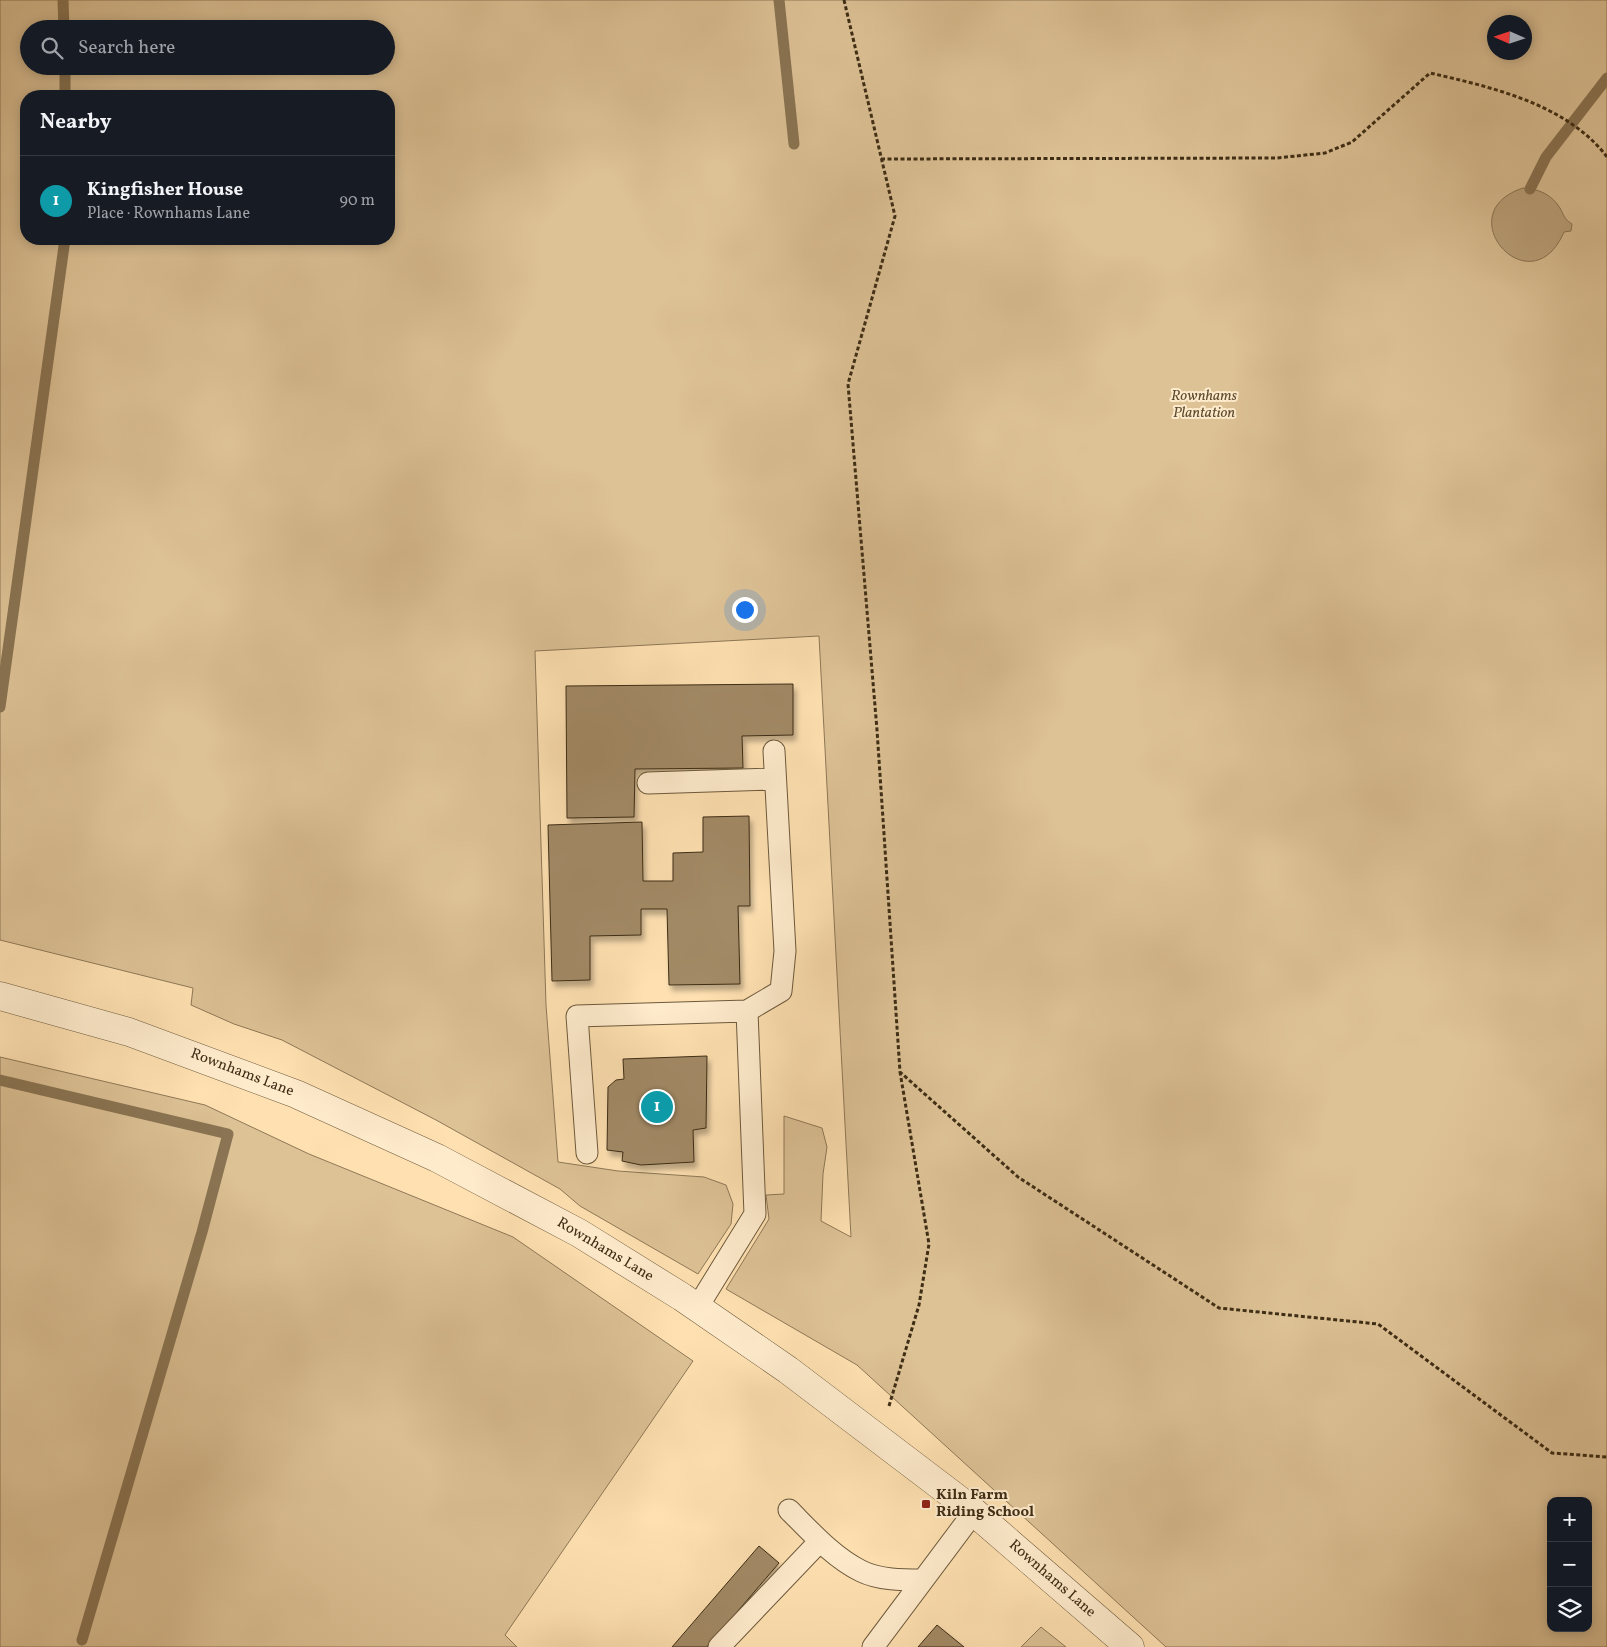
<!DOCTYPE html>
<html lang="en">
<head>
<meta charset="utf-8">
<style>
  body { margin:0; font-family:Vollkorn,serif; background:#20242c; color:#f1f3f6 }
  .controls { position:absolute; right:15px; bottom:15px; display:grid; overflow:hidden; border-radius:10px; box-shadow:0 2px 12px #0003 }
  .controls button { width:45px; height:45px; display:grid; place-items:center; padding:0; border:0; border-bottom:1px solid #363941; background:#171b24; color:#f1f3f6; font:25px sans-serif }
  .compass { position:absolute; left:1487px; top:15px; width:45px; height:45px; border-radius:50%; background:#171b24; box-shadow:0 2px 12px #0003; rotate:273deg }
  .you { position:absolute; left:744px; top:609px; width:18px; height:18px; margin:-12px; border:4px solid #fff; border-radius:50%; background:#1a73e8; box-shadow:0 0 0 8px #1a73e833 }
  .badge { display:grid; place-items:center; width:32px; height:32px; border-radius:50%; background:#1a73e8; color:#fff; font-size:16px; font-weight:700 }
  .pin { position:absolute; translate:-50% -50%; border:2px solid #fff; box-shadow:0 1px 5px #0006 }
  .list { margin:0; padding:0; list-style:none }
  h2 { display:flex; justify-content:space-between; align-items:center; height:65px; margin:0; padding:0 20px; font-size:21px }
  h2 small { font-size:16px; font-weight:400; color:#9ea1a6 }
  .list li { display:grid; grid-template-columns:32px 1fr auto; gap:15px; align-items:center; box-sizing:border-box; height:90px; padding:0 20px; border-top:1px solid #363941 }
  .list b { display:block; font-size:19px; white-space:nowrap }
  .list p { margin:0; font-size:16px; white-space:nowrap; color:#9ea1a6 }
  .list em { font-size:16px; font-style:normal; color:#9ea1a6 }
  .icon { flex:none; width:28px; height:28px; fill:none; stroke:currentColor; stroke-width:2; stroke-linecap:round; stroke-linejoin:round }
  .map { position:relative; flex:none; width:1607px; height:1647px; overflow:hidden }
  .search { position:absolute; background:#171b24; box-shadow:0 2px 12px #0003; left:20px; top:20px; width:375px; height:55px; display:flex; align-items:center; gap:12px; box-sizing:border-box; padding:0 18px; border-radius:28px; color:#9ea1a6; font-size:19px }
  .panel { position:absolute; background:#171b24; box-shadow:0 2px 12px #0003; left:20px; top:90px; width:375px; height:155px; border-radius:20px }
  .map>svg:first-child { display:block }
  .green { fill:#ddc296; stroke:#8e7856; fill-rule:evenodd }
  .water { fill:#bda37c; stroke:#8a7453 }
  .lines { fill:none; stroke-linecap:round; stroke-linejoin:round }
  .stream { stroke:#8a7453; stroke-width:11 }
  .building { fill:#a28a66; stroke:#3e2d15; filter:url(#shadow) }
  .service-casing { stroke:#6e5a3c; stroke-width:23 }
  .tertiary-casing { stroke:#6e5a3c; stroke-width:29 }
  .path { stroke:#3e2d15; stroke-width:3; stroke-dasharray:4 2.5; stroke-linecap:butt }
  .service { stroke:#feebcc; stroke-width:21 }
  .tertiary { stroke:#feebcc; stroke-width:28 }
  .poi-dot { fill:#8f2418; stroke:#feebcc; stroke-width:2 }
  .labels { text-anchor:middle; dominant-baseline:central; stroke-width:4; stroke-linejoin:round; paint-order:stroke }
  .park-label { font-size:15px; font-style:italic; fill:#5e4b2f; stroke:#feebcc }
  .street-label { font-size:15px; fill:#3e2d15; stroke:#feebcc }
  .poi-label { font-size:15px; font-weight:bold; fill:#3e2d15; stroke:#feebcc; text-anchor:start }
</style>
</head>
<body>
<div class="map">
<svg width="1607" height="1647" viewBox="0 0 1607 1647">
  <defs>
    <filter id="shadow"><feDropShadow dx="3" dy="5.5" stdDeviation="2.5" flood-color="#0004"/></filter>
  </defs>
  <rect width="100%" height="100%" fill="#fee0b1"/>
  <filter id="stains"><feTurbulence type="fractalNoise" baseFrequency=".004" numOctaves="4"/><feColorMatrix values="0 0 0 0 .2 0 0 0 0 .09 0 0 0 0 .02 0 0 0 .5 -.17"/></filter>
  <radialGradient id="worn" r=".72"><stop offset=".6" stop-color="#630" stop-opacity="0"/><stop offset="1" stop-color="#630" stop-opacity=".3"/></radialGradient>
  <path class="green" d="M0 0H1607V1647H1166L857 1365 726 1289 769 1219 766 1195 784 1194V1116L822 1128 827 1147 823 1174 821 1221 851 1237 819 636 535 651 546 1005 558 1162 618 1171 704 1177 726 1185 733 1204 731 1224 698 1274 580 1206 560 1189 436 1120 282 1040 234 1024 191 1005 193 988 0 940ZM1494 22H1524V52H1494ZM29 29H386V66H29ZM26 96H389V239H26ZM1551 1501H1588V1628H1551Z
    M0 1057 205 1105 309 1154 513 1237 693 1361 505 1635 517 1647H0Z
    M1041 1627 1066 1647H1021Z"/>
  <path class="water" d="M1523 188C1539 189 1551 194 1560 208 1564 215 1564 219 1572 224L1571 231 1564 232C1531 309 1446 213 1523 188Z"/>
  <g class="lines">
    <path class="stream" d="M63 0 64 29
      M779 0 794 144
      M65 66V96
      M1530 189 1546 157 1607 78
      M0 707 65 239
      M0 1080 228 1134 202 1232 82 1640"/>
  </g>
  <path class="building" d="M793 684V735L742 736 743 768 635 769 634 817 567 818 566 686Z
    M749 816 750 906H738L740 984 669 985 667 909H641V935L590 936V980L552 981 548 825 642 822 643 881H673V853L703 852V817Z
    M707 1056 706 1128 693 1130 694 1162 641 1165 622 1161 623 1152 607 1150 608 1087 616 1080 624 1079 623 1059Z
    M759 1546 779 1563 707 1647H672Z
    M937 1625 964 1647H918Z"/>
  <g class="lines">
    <defs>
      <path id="service" d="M648 783 775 779
        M587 1153 577 1016 747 1011
        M697 1308 755 1214 747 1011 781 991 785 951 774 751
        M789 1510C811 1532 833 1557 861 1571 879 1580 903 1580 922 1580
        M719 1647 820 1541
        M873 1647 974 1512"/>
      <path id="tertiary" d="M0 996 129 1032 296 1094 437 1158 579 1233 682 1297 788 1370 967 1506 1130 1647"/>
    </defs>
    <use href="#service" class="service-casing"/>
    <use href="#tertiary" class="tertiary-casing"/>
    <path class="path" d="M844 0 895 216 848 384 877 730 900 1072 1018 1177 1219 1308 1378 1324 1552 1453 1607 1457
      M881 159 1277 158 1325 153 1352 142 1430 73C1491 87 1567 104 1607 157
      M889 1406 919 1305 929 1244 900 1072"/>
    <use href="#service" class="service"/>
    <use href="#tertiary" class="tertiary"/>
  </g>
  <rect class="poi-dot" x="921" y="1499" width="10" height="10" rx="2.5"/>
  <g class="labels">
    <g class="park-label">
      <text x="1204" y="396">Rownhams<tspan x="1204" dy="17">Plantation</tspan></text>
    </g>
    <g class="street-label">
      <text transform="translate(242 1073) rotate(21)">Rownhams Lane</text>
      <text transform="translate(605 1250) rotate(31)">Rownhams Lane</text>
      <text transform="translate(1052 1579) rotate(41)">Rownhams Lane</text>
    </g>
    <g class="poi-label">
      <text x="936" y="1495">Kiln Farm<tspan x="936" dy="17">Riding School</tspan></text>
    </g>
  </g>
  <rect width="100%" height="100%" filter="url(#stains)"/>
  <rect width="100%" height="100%" fill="url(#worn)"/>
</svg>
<div class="controls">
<button>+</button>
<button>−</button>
<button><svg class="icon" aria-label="layers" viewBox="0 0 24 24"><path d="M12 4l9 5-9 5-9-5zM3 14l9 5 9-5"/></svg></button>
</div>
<svg class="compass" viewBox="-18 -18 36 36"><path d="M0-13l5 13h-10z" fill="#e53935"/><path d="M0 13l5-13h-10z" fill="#9ea1a6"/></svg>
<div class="you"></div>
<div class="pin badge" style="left:657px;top:1107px;background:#0f9aa8">1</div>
<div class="search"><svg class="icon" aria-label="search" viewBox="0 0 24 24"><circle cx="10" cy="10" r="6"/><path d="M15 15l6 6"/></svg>Search here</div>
<section class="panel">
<h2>Nearby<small></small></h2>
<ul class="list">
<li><span class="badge" style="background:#0f9aa8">1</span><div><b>Kingfisher House</b><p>Place · Rownhams Lane</p></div><em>90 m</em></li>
</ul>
</section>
</div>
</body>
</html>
